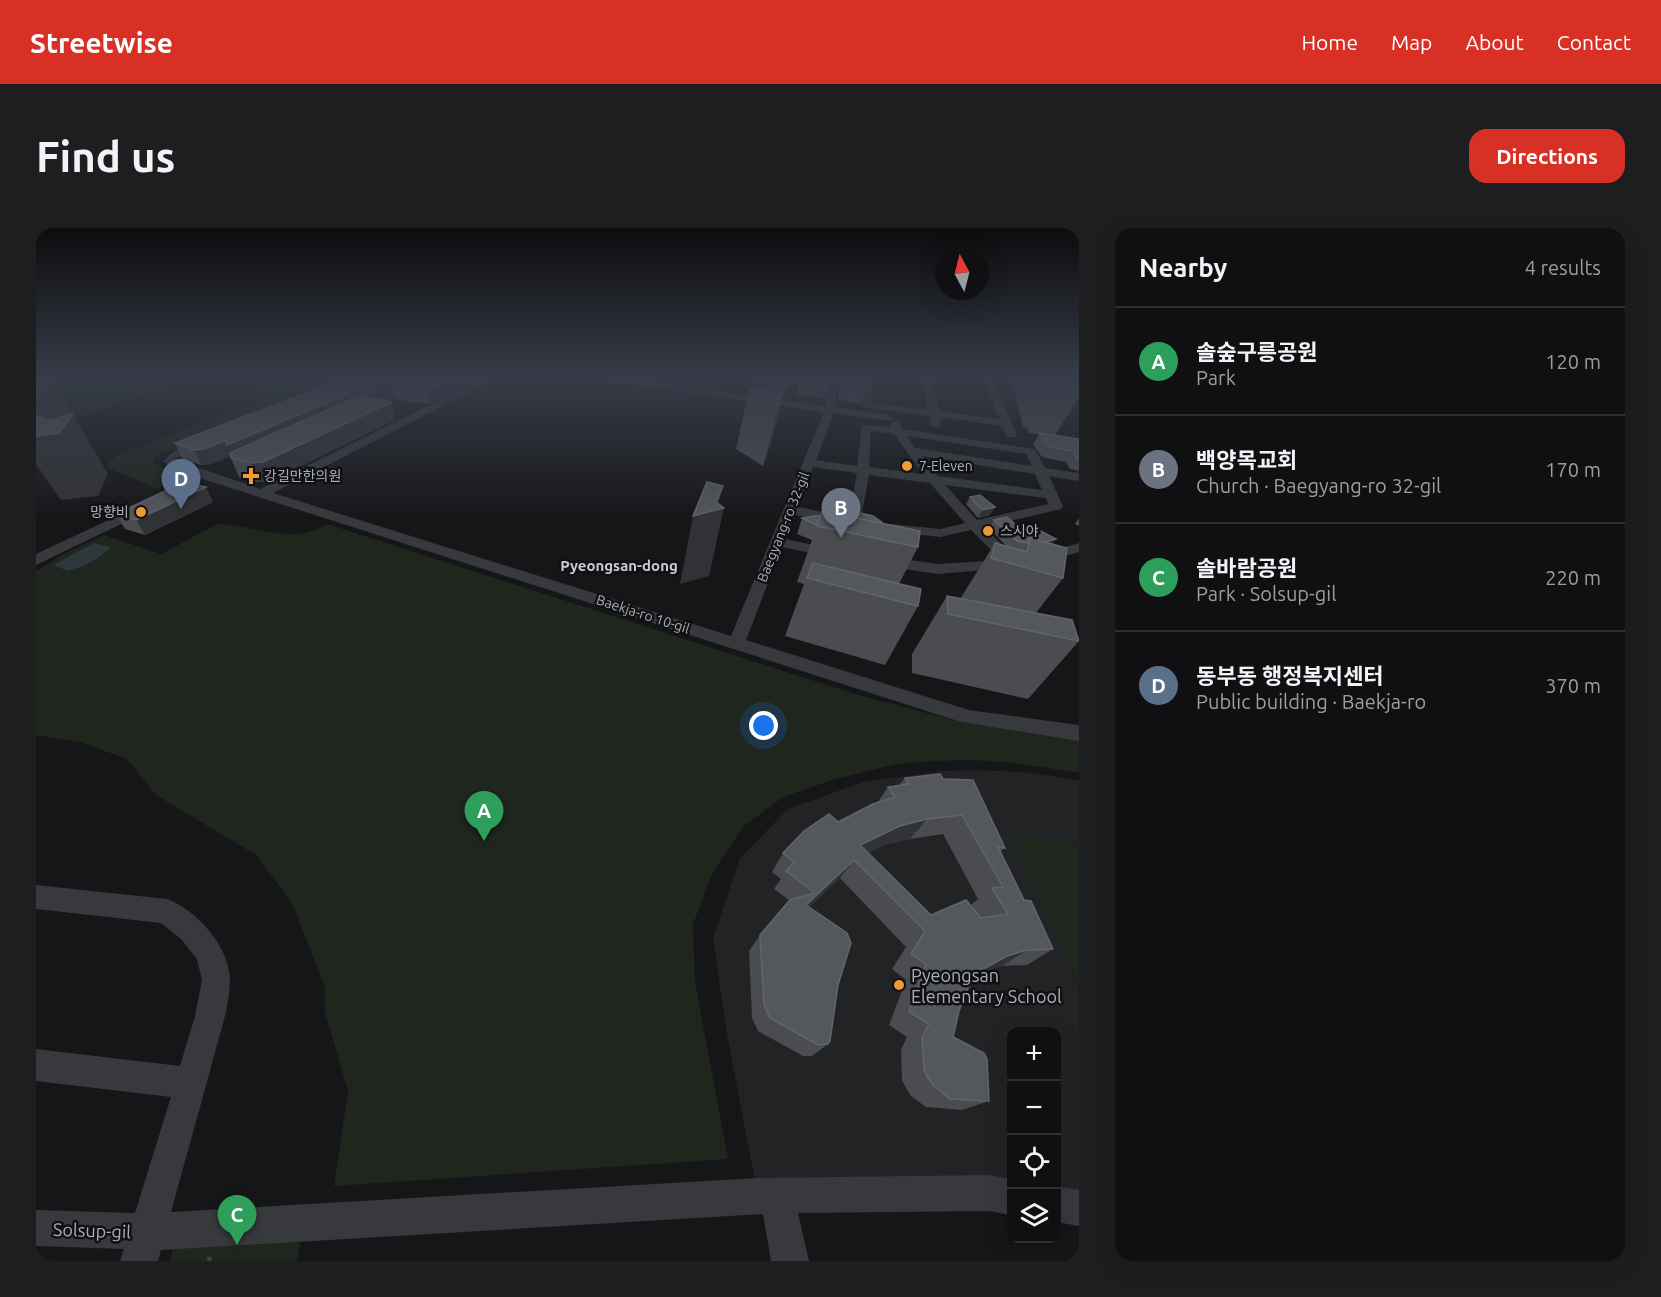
<!DOCTYPE html>
<html lang="en">
<head>
<meta charset="utf-8">
<style>
  body { margin:0; font-family:Ubuntu,"Noto Sans KR",sans-serif; background:#1e1e20; color:#f1f3f6 }
  .controls { position:absolute; right:18px; bottom:18px; display:grid; overflow:hidden; border-radius:12px; box-shadow:0 6px 24px #0002 }
  .controls button { width:54px; height:54px; display:grid; place-items:center; padding:0; border:0; border-bottom:2px solid #303032; background:#101012; color:#f1f3f6; font:30px sans-serif }
  .compass { position:absolute; left:899px; top:18px; width:54px; height:54px; border-radius:50%; background:#101012; box-shadow:0 6px 24px #0002; rotate:353deg }
  .you { position:absolute; left:728px; top:498px; width:21px; height:21px; margin:-15px; border:4px solid #fff; border-radius:50%; background:#1a73e8; box-shadow:0 0 0 9px #1a73e833 }
  .badge { display:grid; place-items:center; width:39px; height:39px; border-radius:50%; background:#d93025; color:#fff; font-size:20px; font-weight:700 }
  .pin { position:absolute; translate:-50% -50px; filter:drop-shadow(0 2px 3px #0008) }
  .pin::after { content:''; position:absolute; top:32px; width:21px; height:18px; background:inherit; clip-path:polygon(0 0,100% 0,50% 100%) }
  .list { margin:0; padding:0; list-style:none }
  h2 { display:flex; justify-content:space-between; align-items:center; height:78px; margin:0; padding:0 24px; font-size:26px }
  h2 small { font-size:20px; font-weight:400; color:#9c9d9f }
  .list li { display:grid; grid-template-columns:39px 1fr auto; gap:18px; align-items:center; box-sizing:border-box; height:108px; padding:0 24px; border-top:2px solid #303032 }
  .list b { display:block; font-size:22px; white-space:nowrap }
  .list p { margin:0; font-size:20px; white-space:nowrap; color:#9c9d9f }
  .list em { font-size:20px; font-style:normal; color:#9c9d9f }
  .icon { flex:none; width:33px; height:33px; fill:none; stroke:currentColor; stroke-width:2; stroke-linecap:round; stroke-linejoin:round }
  .map { position:relative; flex:none; width:1043px; height:1033px; overflow:hidden; border-radius:18px }
  header { display:flex; align-items:center; gap:36px; box-sizing:border-box; height:84px; padding:0 30px; background:#d93025; color:#fff }
  header strong { font-size:28px }
  nav { display:flex; gap:33px; margin-inline-start:auto; font-size:21px }
  .intro { display:flex; align-items:center; justify-content:space-between; box-sizing:border-box; height:144px; padding:0 36px }
  h1 { margin:0; font-size:42px }
  .button { padding:15px 27px; border-radius:18px; background:#d93025; color:#fff; font-size:21px; font-weight:700 }
  main { display:flex; gap:36px; padding:0 36px }
  aside { flex:1; background:#101012; border-radius:18px; box-shadow:0 6px 24px #0002 }
  .map>svg:first-child { display:block }
  .built { fill:#222325 }
  .green { fill:#1e261e }
  .water { fill:#2d373c }
  .lines { fill:none; stroke-linecap:round; stroke-linejoin:round }
  .path { stroke:#3d4044; stroke-width:4.5; stroke-dasharray:4.5 8; stroke-linecap:butt }
  .minor { fill:#37393d; fill-rule:evenodd }
  .wall { fill:#4a4c50; fill-rule:evenodd }
  .shaded-wall { fill:#313235 }
  .building { fill:#54575b; stroke:#62656a; stroke-width:1.5; fill-rule:evenodd }
  .poi-dot { fill:#ec9a3a; stroke:#111113; stroke-width:2 }
  .labels { text-anchor:middle; dominant-baseline:central; stroke-width:5; stroke-linejoin:round; paint-order:stroke }
  .far-poi-label { font-size:14px; fill:#a9afb8; stroke:#111113; text-anchor:start }
  .far-street-label { font-size:14px; fill:#a9afb8; stroke:#111113 }
  .far-quarter-label { font-size:15px; font-weight:bold; fill:#c9cdd4; stroke:#111113 }
  .near-poi-label { font-size:18px; fill:#a9afb8; stroke:#111113; text-anchor:start }
  .near-street-label { font-size:18px; fill:#a9afb8; stroke:#111113 }
</style>
</head>
<body>
<header>
<strong>Streetwise</strong>
<nav><a>Home</a><a>Map</a><a>About</a><a>Contact</a></nav>
</header>
<div class="intro"><h1>Find us</h1><a class="button">Directions</a></div>
<main>
<div class="map">
<svg width="1043" height="1033" viewBox="0 0 1043 1033">
  <rect width="100%" height="100%" fill="#161618"/>
  <path class="built" d="M940 542 987 544 1043 552V980L1021 976 1020 804H975V969L953 965 722 968 691 807 677 710 704 630 752 581 827 554 906 543Z"/>
  <path class="green" d="M7 149H158L0 204V150Z
    M180 149H324L121 228 117 235 142 246 143 248 140 252 122 261 71 239 72 235 81 227 245 164Z
    M181 296C218 296 258 319 291 296L819 466 929 495 1043 512V545L980 535 937 532 898 533 860 536 799 551 747 569 708 598 677 644 657 696 659 754 692 931 298 958 312 863 289 784V760L257 677 220 627 120 567 91 531 47 515 0 507V343L29 325 68 307 125 326Z
    M986 608 1043 616V760L979 615Z
    M267 995 261 1033H134L142 1001Z"/>
  <path class="water" d="M58 315 75 319C62 332 49 338 32 343L17 337Z"/>
  <g class="lines">
    <path class="path" d="M173 1033 174 1025"/>
    <path class="minor" d="M389 149H401L323 186 314 184Z
      M451 149H463L237 265 695 408 788 184 564 152 559 149H582L789 178 792 149H801L799 179 852 187 857 190 852 193 798 185 780 232 821 238 826 197 855 199 854 196 859 193 863 194 866 201 999 221 1009 240 1043 245V253L1013 248 1027 278 1025 281 948 299 983 333 986 336 983 339 902 346 846 338 838 333 846 328 902 336 965 332 935 302 904 309 850 303 848 300 850 297 855 296 904 301 929 295 894 255 833 247 824 297H812L759 287 749 311 805 323 807 326 800 330 746 319 710 412 933 482 1043 497V513L925 494 170 252 127 234C135 222 158 211 173 213V217L142 229 140 232 224 261ZM835 203 858 206 887 246 833 239ZM871 208 990 226 996 238 879 220ZM886 228 999 246 1006 262 902 248ZM777 239 821 245 813 289 762 279ZM909 257 1010 270 1012 276 941 292Z
      M698 149H722L750 153 751 149H760L759 156 754 159 703 152Z
      M828 149H837L836 175 892 182 886 149H895L903 183 963 191 947 149H956L981 207 979 209H971L966 198 904 189 905 197 900 200 895 197 893 188 827 179Z
      M107 276 114 280 112 283 0 337V326Z
      M1043 315V324L1003 336 995 331 998 328Z
      M0 657 131 671C161 682 195 720 194 754 193 782 182 811 175 839 162 887 148 936 135 984L722 950 953 947 975 951V987L953 983 762 985 773 1033H735L727 986 125 1022 122 1033H84L88 1021 0 1018V982L99 985 135 869 0 853V821L144 838 159 788 166 752 161 731 145 711 125 695 0 681Z
      M1020 958 1043 962V998L1020 994Z"/>
  </g>
  <path class="wall" d="M309 149H450L392 176 359 171 357 161 340 168 320 165 319 170 359 192 234 253 222 254 203 249 194 228 175 236 165 237 146 231 139 215 275 163Z
    M763 149H792L790 162 788 170 761 167 764 157H761Z
    M803 149H829L828 166 825 175 802 172Z
    M972 149H1043V169L1019 207 1043 211V243L1034 241 1030 234 1006 229 997 216 1003 206 993 205 991 200 987 199 977 159Z
    M750 156 735 214 727 238 700 221 713 162Z
    M934 269 959 279 954 287 942 290 930 276Z
    M177 274 109 307 89 301 80 286Z
    M766 290 882 319 863 356 882 378 849 437 749 408 768 356 761 354 776 312 761 306Z
    M1043 290V298L1039 296Z
    M958 292 1016 316 1027 350 1000 385 1043 413 992 471 876 445V426L911 368 924 371 959 315 971 319 953 300Z
    M869 550 907 551 969 620 964 624 988 672 1017 721 991 737 966 738 947 743 932 760 923 783 917 809 953 873 926 882 890 879 875 868 870 860 866 852 865 822 871 809 853 797 870 752 856 741 870 719 804 650 773 679 802 757 792 816 776 828H767L722 803 716 790 713 723 724 707 753 672 738 661 745 651 736 644 747 625 802 594 841 575 852 559 863 557ZM907 606 942 671 935 677 895 687 832 625 848 617 874 611Z"/>
  <path class="shaded-wall" d="M351 149H384L356 157 357 161 340 168 337 155Z
    M419 149H450L392 176 390 162Z
    M17 152 72 246 62 268 25 272 0 236V169Z
    M317 152 320 165 317 178 175 236 165 237 158 222Z
    M750 156 735 214 727 238 743 178Z
    M356 174 359 192 234 253 222 254 215 235Z
    M687 258 681 282 688 280 673 348 644 356 657 288 680 274Z
    M170 259 177 274 109 307 100 292Z
    M959 279 954 287 942 290 946 282Z
    M1020 311 1014 319 1001 316Z
    M891 591 874 611 848 617 809 636 824 617 864 598Z
    M818 632 804 650 757 694 770 677Z
    M991 722 966 738 947 743 924 756 971 728Z"/>
  <path class="building" d="M309 149H351L337 155 317 152 314 165 191 217 190 212 168 221 158 222 139 215 275 163Z
    M375 149H419L390 162 356 157Z
    M765 149H792L790 162 763 159 768 149Z
    M805 149H829L828 166 805 163Z
    M17 152 2 169H0V157Z
    M750 156 743 178 713 162Z
    M325 167 356 174 227 234 215 235 195 230 194 225Z
    M37 185 23 205 0 208V187L14 193Z
    M1003 205 1043 211V231H1041L1037 223 1013 219Z
    M148 254 170 259 100 292 80 286Z
    M671 254 687 258 680 274 688 280 657 288Z
    M944 267 959 279 946 282 934 269Z
    M791 281 811 285 816 283 837 288 847 295 789 284Z
    M786 283 884 303 882 319 781 298Z
    M785 287 781 297 766 290Z
    M971 289 989 305 1001 301 1020 311 1008 314 994 310 991 315 981 313 958 292Z
    M994 310 1031 320 1027 350 955 330 959 315 991 324Z
    M777 335 885 361 882 378 771 350Z
    M911 368 1036 392 1043 413 912 386Z
    M904 546 907 551 937 552 969 620 962 619 988 672 995 673 1017 721 991 722 971 728 947 741 932 760 923 783 917 809 948 825 951 831 953 873 914 871 898 858 892 850 888 841 886 810 893 796 873 784 890 736 875 726 889 703 818 632 770 677 811 705 815 715 802 757 794 813 792 816 782 817 734 790 728 776 724 707 754 672 779 665 750 643 758 634 747 625 768 603 793 586 802 594 837 576 859 569 852 559 873 556 869 550ZM926 587 967 659 956 660 972 686 945 690 930 672 895 687 824 617 864 598 891 591Z"/>
  <linearGradient id="sky" x2="0" y2="1"><stop stop-color="#0c0c0d"/><stop offset="0.51" stop-color="#363c48"/><stop offset="1" stop-color="#363c48" stop-opacity="0"/></linearGradient>
  <rect width="1043" height="293" fill="url(#sky)"/>
  <g class="poi-dot">
    <circle cx="871" cy="238" r="6"/>
    <path d="M212 239h6v6h6v6h-6v6h-6v-6h-6v-6h6z"/>
    <circle cx="105" cy="284" r="6"/>
    <circle cx="952" cy="303" r="6"/>
    <circle cx="863" cy="757" r="6"/>
  </g>
  <g class="labels">
    <g class="far-poi-label">
      <text x="883" y="238">7-Eleven</text>
      <text x="228" y="248">강길만한의원</text>
      <text x="93" y="284" text-anchor="end">망향비</text>
      <text x="964" y="303">스시야</text>
    </g>
    <g class="far-street-label">
      <text transform="translate(747 299) rotate(-68)">Baegyang-ro 32-gil</text>
      <text transform="translate(607 386) rotate(18)">Baekja-ro 10-gil</text>
    </g>
    <g class="far-quarter-label">
      <text x="583" y="337">Pyeongsan-dong</text>
    </g>
    <g class="near-poi-label">
      <text x="875" y="747">Pyeongsan<tspan x="875" dy="21">Elementary School</tspan></text>
    </g>
    <g class="near-street-label">
      <text transform="translate(56 1002) rotate(2)">Solsup-gil</text>
    </g>
  </g>
</svg>
<div class="controls">
<button>+</button>
<button>−</button>
<button><svg class="icon" aria-label="locate" viewBox="0 0 24 24"><circle cx="12" cy="12" r="6"/><path d="M12 2v4M12 18v4M2 12h4M18 12h4"/></svg></button>
<button><svg class="icon" aria-label="layers" viewBox="0 0 24 24"><path d="M12 4l9 5-9 5-9-5zM3 14l9 5 9-5"/></svg></button>
</div>
<svg class="compass" viewBox="-18 -18 36 36"><path d="M0-13l5 13h-10z" fill="#e53935"/><path d="M0 13l5-13h-10z" fill="#9c9d9f"/></svg>
<div class="you"></div>
<div class="pin badge" style="left:448px;top:613px;background:#2e9e5b">A</div>
<div class="pin badge" style="left:805px;top:310px;background:#6b7280">B</div>
<div class="pin badge" style="left:201px;top:1017px;background:#2e9e5b">C</div>
<div class="pin badge" style="left:145px;top:281px;background:#5c6f8a">D</div>
</div>
<aside>
<h2>Nearby<small>4 results</small></h2>
<ul class="list">
<li><span class="badge" style="background:#2e9e5b">A</span><div><b>솔숲구릉공원</b><p>Park</p></div><em>120 m</em></li>
<li><span class="badge" style="background:#6b7280">B</span><div><b>백양목교회</b><p>Church · Baegyang-ro 32-gil</p></div><em>170 m</em></li>
<li><span class="badge" style="background:#2e9e5b">C</span><div><b>솔바람공원</b><p>Park · Solsup-gil</p></div><em>220 m</em></li>
<li><span class="badge" style="background:#5c6f8a">D</span><div><b>동부동 행정복지센터</b><p>Public building · Baekja-ro</p></div><em>370 m</em></li>
</ul>
</aside>
</main>
</body>
</html>
